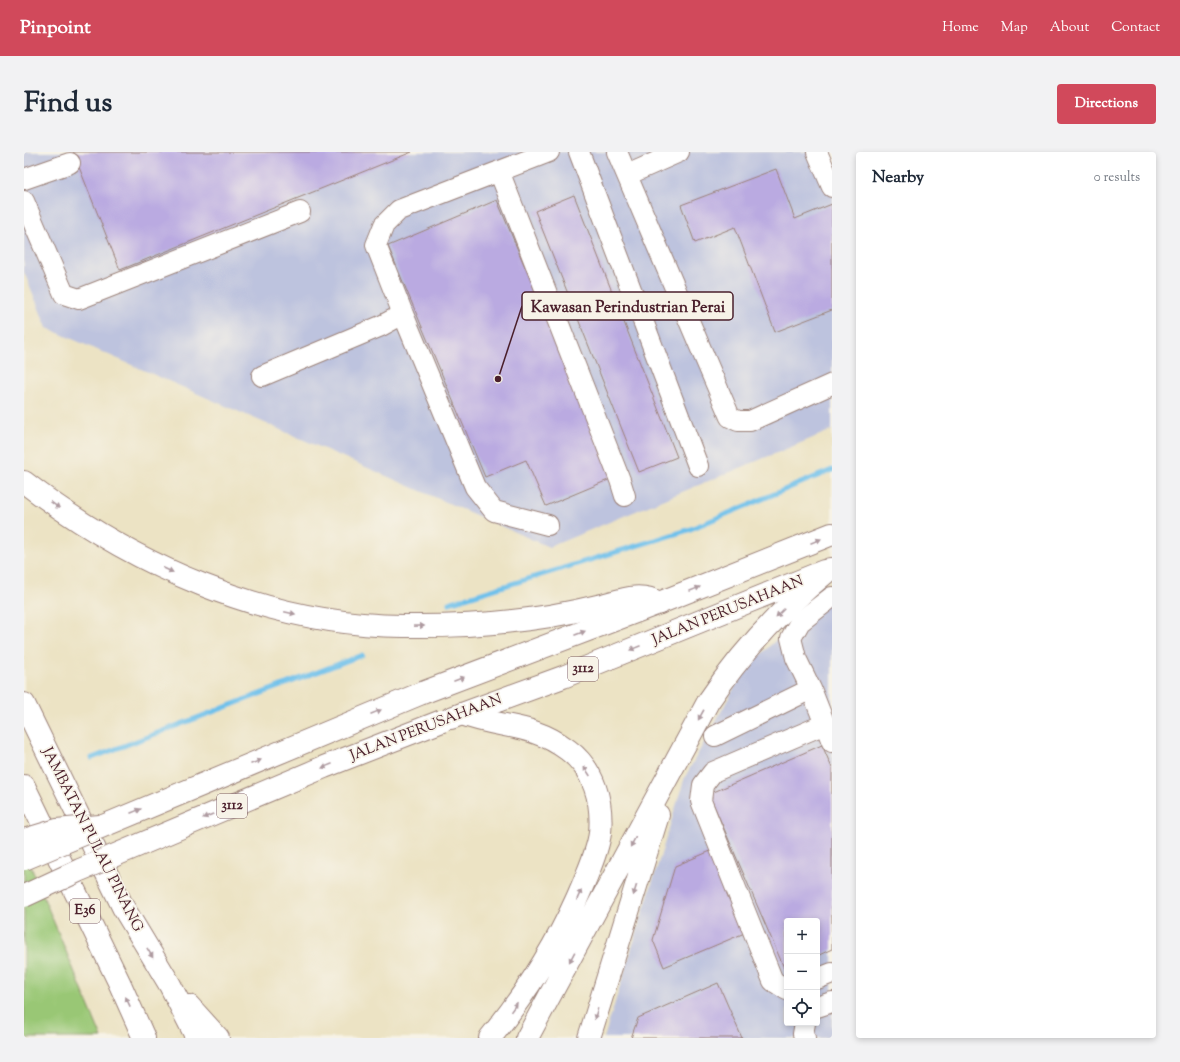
<!DOCTYPE html>
<html lang="en">
<head>
<meta charset="utf-8">
<style>
  body { margin:0; font-family:"Sorts Mill Goudy",serif; background:#f2f2f3; color:#1f2937 }
  .controls { position:absolute; right:12px; bottom:12px; display:grid; overflow:hidden; border-radius:4px; box-shadow:0 2px 6px #0003 }
  .controls button { width:36px; height:36px; display:grid; place-items:center; padding:0; border:0; border-bottom:1px solid #e0e1e3; background:#fff; color:#1f2937; font:20px sans-serif }
  .list { margin:0; padding:0; list-style:none }
  h2 { display:flex; justify-content:space-between; align-items:center; height:52px; margin:0; padding:0 16px; font-size:17px }
  h2 small { font-size:13px; font-weight:400; color:#747a83 }
  .icon { flex:none; width:22px; height:22px; fill:none; stroke:currentColor; stroke-width:2; stroke-linecap:round; stroke-linejoin:round }
  .map { position:relative; flex:none; width:808px; height:886px; overflow:hidden; border-radius:4px }
  header { display:flex; align-items:center; gap:24px; box-sizing:border-box; height:56px; padding:0 20px; background:#d1495b; color:#fff }
  header strong { font-size:19px }
  nav { display:flex; gap:22px; margin-inline-start:auto; font-size:14px }
  .intro { display:flex; align-items:center; justify-content:space-between; box-sizing:border-box; height:96px; padding:0 24px }
  h1 { margin:0; font-size:28px }
  .button { padding:10px 18px; border-radius:4px; background:#d1495b; color:#fff; font-size:14px; font-weight:700 }
  main { display:flex; gap:24px; padding:0 24px }
  aside { flex:1; background:#fff; border-radius:4px; box-shadow:0 2px 6px #0003 }
  .map>svg:first-child { display:block }
  .industrial { fill:#bdc3de; fill-rule:evenodd }
  .green { fill:#99c775; stroke:#727350 }
  .lines { fill:none; stroke-linecap:round; stroke-linejoin:round }
  .stream { stroke:#70c1eb; stroke-width:5 }
  .building { fill:#baaae1 }
  .minor-casing { stroke:#9b8178; stroke-width:22 }
  .major-casing { stroke:#9b8178; stroke-width:24 }
  .highway-casing { stroke:#9b8178; stroke-width:24 }
  .minor { stroke:#fff; stroke-width:20 }
  .major { stroke:#fff; stroke-width:22 }
  .highway { stroke:#fff; stroke-width:22 }
  .major-bridge-casing { stroke:#9b8178; stroke-width:24; stroke-linecap:butt }
  .highway-bridge-casing { stroke:#9b8178; stroke-width:24; stroke-linecap:butt }
  .major-bridge { stroke:#fff; stroke-width:22 }
  .highway-bridge { stroke:#fff; stroke-width:22 }
  .oneway { fill:#ae9aa0 }
  .labels { text-anchor:middle; dominant-baseline:central; stroke-width:3.5; stroke-linejoin:round; paint-order:stroke }
  .shield { fill:#f7f3e8; stroke:#7e5f64; stroke-width:1 }
  .shield-label { font-size:14px; font-weight:bold; fill:#4a1f2b }
  .street-label { font-size:15px; fill:#4a1f2b; stroke:#f7f3e8 }
  .leader { fill:none; stroke:#4a1f2b; stroke-width:1.5 }
  .callout-dot { fill:#4a1f2b; stroke:#f7f3e8; stroke-width:1.5 }
  .callout { fill:#f7f3e8; stroke:#4a1f2b; stroke-width:1.5 }
  .callout-label { font-size:16px; text-anchor:middle; font-weight:bold; fill:#4a1f2b }
</style>
</head>
<body>
<header>
<strong>Pinpoint</strong>
<nav><a>Home</a><a>Map</a><a>About</a><a>Contact</a></nav>
</header>
<div class="intro"><h1>Find us</h1><a class="button">Directions</a></div>
<main>
<div class="map">
<svg width="808" height="886" viewBox="0 0 808 886">
  <rect width="100%" height="100%" fill="#f7f3e8"/>
  <filter id="ink" filterUnits="userSpaceOnUse"><feTurbulence type="fractalNoise" baseFrequency=".025" numOctaves="2"/><feDisplacementMap in="SourceGraphic" scale="8" xChannelSelector="R" yChannelSelector="G"/><feConvolveMatrix kernelMatrix="1 2 1 2 8 2 1 2 1" color-interpolation-filters="sRGB"/></filter>
  <filter id="wash" filterUnits="userSpaceOnUse"><feTurbulence type="fractalNoise" baseFrequency=".012" numOctaves="4" result="noise"/><feDisplacementMap in="SourceGraphic" scale="16" xChannelSelector="R" yChannelSelector="G"/><feGaussianBlur stdDeviation="0.9" result="paint"/><feColorMatrix in="noise" values="0 0 0 0 0 0 0 0 0 0 0 0 0 0 0 0 0 1.4 0 .05"/><feComposite in="paint" operator="in"/></filter>
  <g filter="url(#wash)">
    <rect width="100%" height="100%" fill="#ece3c4"/>
    <path class="industrial" d="M0 0H808V278L525 395 23 176 0 120Z
      M808 433V886H580L661 625 719 520ZM763 769H793V871H763Z"/>
    <path class="green" d="M0 698 78 886H0Z"/>
    <g class="lines">
      <path class="stream" d="M425 451 664 378 808 318
        M68 606 338 503"/>
    </g>
    <g id="blocks">
      <path class="building" d="M49 0H388L96 118Z
        M752 17 771 67 808 52V158L751 180 711 75 671 91 657 53Z
        M550 43 653 305 615 320 511 59Z
        M473 48 589 326 522 354 502 308 461 325 364 94Z
        M798 593 808 616V797L793 804V769H763V817L761 818 685 642Z
        M689 698 723 780 640 815 629 788 651 714Z
        M694 831 718 886H607L614 866Z"/>
    </g>
  </g>
  <g filter="url(#ink)">
    <use href="#blocks" fill-opacity="0" stroke="#9b8178" stroke-width="1"/>
    <g class="lines">
      <defs>
        <path id="minor" d="M555 0 674 314
          M593 0 706 265 714 269H726L808 232
          M793 0 808 35
          M475 19 596 328 601 344
          M603 23 655 0
          M0 27 46 11
          M0 49 40 142 55 147 276 60
          M379 162 451 335 470 359 524 373
          M238 224 357 174 379 162 352 93 360 73 375 58 525 0
          M808 445 776 470 767 486 772 506 787 537 808 590
          M691 584 787 537
          M793 827 808 821
          M763 838 749 829 677 649 679 633 689 620 801 572
          M793 855 808 850
          M781 886 779 882 781 871"/>
        <path id="major" d="M398 541 635 451 808 382
          M427 566 539 525 800 419"/>
        <path id="highway" d="M0 330C108 413 241 473 379 474 445 475 510 470 574 454 595 449 615 439 635 451
          M0 552 99 755 146 833 173 886
          M438 562C477 577 507 570 544 598 570 617 579 650 576 681 574 698 566 715 560 730 537 786 504 839 466 886
          M0 634 95 830 120 886
          M165 854 194 886
          M503 886 684 550C718 499 758 456 806 417
          M565 886 634 663"/>
      </defs>
      <use href="#minor" class="minor-casing"/>
      <use href="#major" class="major-casing"/>
      <use href="#highway" class="highway-casing"/>
      <use href="#minor" class="minor"/>
      <use href="#major" class="major"/>
      <use href="#highway" class="highway"/>
      <defs>
        <path id="major-bridge" d="M0 707 398 541
          M0 744 56 718 300 615 418 569"/>
        <path id="highway-bridge" d="M0 688 33 678 76 674"/>
      </defs>
      <use href="#major-bridge" class="major-bridge-casing"/>
      <use href="#highway-bridge" class="highway-bridge-casing"/>
      <use href="#major-bridge" class="major-bridge"/>
      <use href="#highway-bridge" class="highway-bridge"/>
    </g>
    <defs><path id="oneway-solid" d="M-6-.8H1V-3.2L6.5 0L1 3.2V.8H-6Z"/></defs>
    <g class="oneway">
      <use href="#oneway-solid" transform="translate(31 353) rotate(36)"/>
      <use href="#oneway-solid" transform="translate(792 389) rotate(-22)"/>
      <use href="#oneway-solid" transform="translate(144 418) rotate(24)"/>
      <use href="#oneway-solid" transform="translate(671 437) rotate(-22)"/>
      <use href="#oneway-solid" transform="translate(266 461) rotate(12)"/>
      <use href="#oneway-solid" transform="translate(756 461) rotate(135)"/>
      <use href="#oneway-solid" transform="translate(395 474) rotate(-1)"/>
      <use href="#oneway-solid" transform="translate(556 481) rotate(-21)"/>
      <use href="#oneway-solid" transform="translate(611 496) rotate(158)"/>
      <use href="#oneway-solid" transform="translate(435 527) rotate(-21)"/>
      <use href="#oneway-solid" transform="translate(352 560) rotate(-22)"/>
      <use href="#oneway-solid" transform="translate(677 563) rotate(119)"/>
      <use href="#oneway-solid" transform="translate(232 610) rotate(-22)"/>
      <use href="#oneway-solid" transform="translate(303 614) rotate(158)"/>
      <use href="#oneway-solid" transform="translate(563 619) rotate(-123)"/>
      <use href="#oneway-solid" transform="translate(112 659) rotate(-22)"/>
      <use href="#oneway-solid" transform="translate(184 664) rotate(157)"/>
      <use href="#oneway-solid" transform="translate(609 690) rotate(118)"/>
      <use href="#oneway-solid" transform="translate(611 738) rotate(107)"/>
      <use href="#oneway-solid" transform="translate(555 743) rotate(-66)"/>
      <use href="#oneway-solid" transform="translate(126 801) rotate(59)"/>
      <use href="#oneway-solid" transform="translate(548 805) rotate(118)"/>
      <use href="#oneway-solid" transform="translate(104 850) rotate(-115)"/>
      <use href="#oneway-solid" transform="translate(490 855) rotate(-54)"/>
      <use href="#oneway-solid" transform="translate(572 862) rotate(107)"/>
    </g>
  </g>
  <g class="labels">
    <g class="shield">
      <rect x="544" y="505" width="30" height="24" rx="3"/>
      <rect x="193" y="642" width="30" height="24" rx="3"/>
      <rect x="46" y="747" width="30" height="24" rx="3"/>
    </g>
    <g class="shield-label">
      <text x="559" y="517">3112</text>
      <text x="208" y="654">3112</text>
      <text x="61" y="759">E36</text>
    </g>
    <g class="street-label">
      <text transform="translate(704 459) rotate(-22)">JALAN PERUSAHAAN</text>
      <text transform="translate(402 576) rotate(-21)">JALAN PERUSAHAAN</text>
      <text transform="translate(68 688) rotate(63)">JAMBATAN PULAU PINANG</text>
    </g>
  </g>
  <path class="leader" d="M474 227L498 154"/>
  <circle class="callout-dot" cx="474" cy="227" r="4"/>
  <rect class="callout" x="498" y="140" width="211" height="28" rx="4"/>
  <g class="callout-label">
    <text x="604" y="160">Kawasan Perindustrian Perai</text>
  </g>
</svg>
<div class="controls">
<button>+</button>
<button>−</button>
<button><svg class="icon" aria-label="locate" viewBox="0 0 24 24"><circle cx="12" cy="12" r="6"/><path d="M12 2v4M12 18v4M2 12h4M18 12h4"/></svg></button>
</div>
</div>
<aside>
<h2>Nearby<small>0 results</small></h2>
<ul class="list">
</ul>
</aside>
</main>
</body>
</html>
